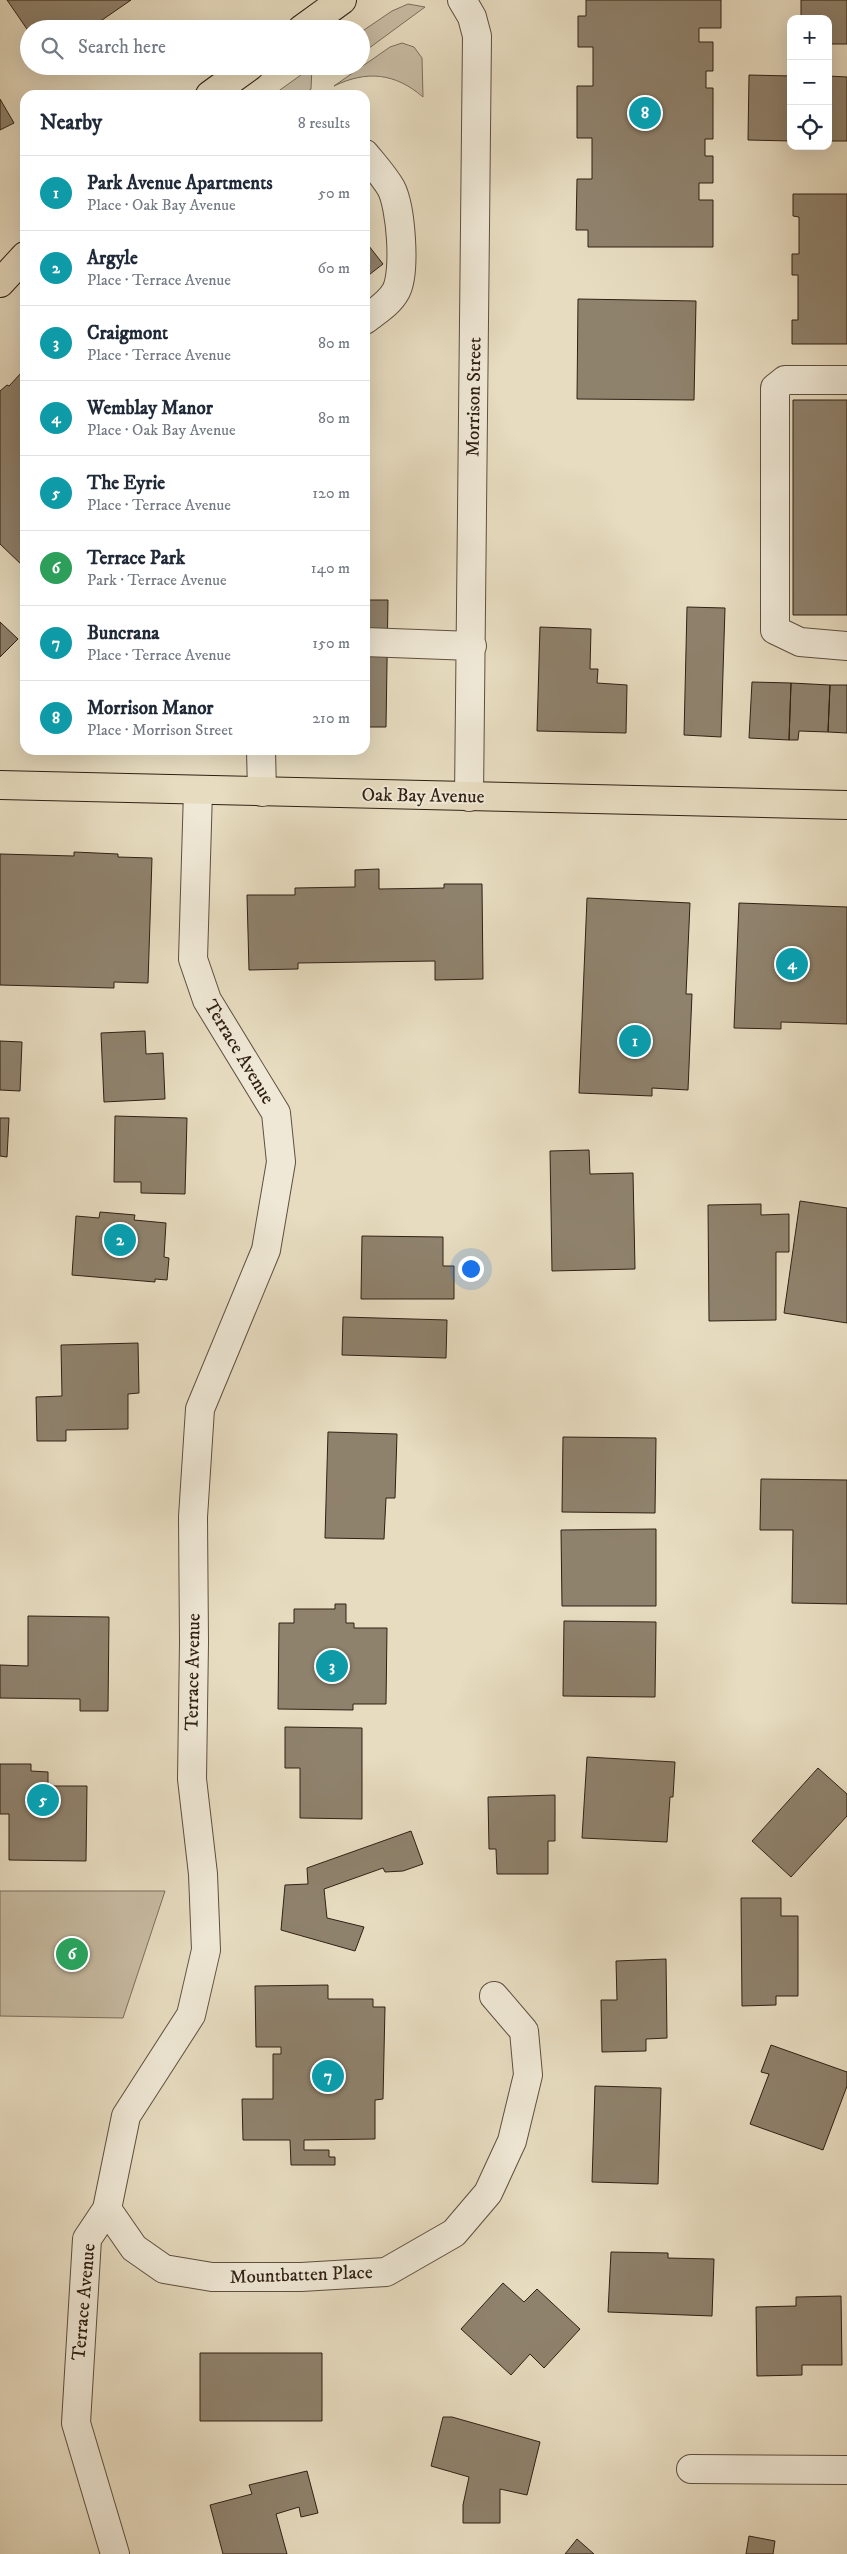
<!DOCTYPE html>
<html lang="en">
<head>
<meta charset="utf-8">
<style>
  body { margin:0; font-family:"IM FELL DW Pica",serif; background:#f2f2f3; color:#1f2937 }
  .controls { position:absolute; right:15px; top:15px; display:grid; overflow:hidden; border-radius:10px; box-shadow:0 5px 20px #0002 }
  .controls button { width:45px; height:45px; display:grid; place-items:center; padding:0; border:0; border-bottom:1px solid #e0e1e3; background:#fff; color:#1f2937; font:25px sans-serif }
  .you { position:absolute; left:470px; top:1268px; width:18px; height:18px; margin:-12px; border:4px solid #fff; border-radius:50%; background:#1a73e8; box-shadow:0 0 0 8px #1a73e833 }
  .badge { display:grid; place-items:center; width:32px; height:32px; border-radius:50%; background:#b45309; color:#fff; font-size:16px; font-weight:700 }
  .pin { position:absolute; translate:-50% -50%; border:2px solid #fff; box-shadow:0 1px 5px #0006 }
  .list { margin:0; padding:0; list-style:none }
  h2 { display:flex; justify-content:space-between; align-items:center; height:65px; margin:0; padding:0 20px; font-size:21px }
  h2 small { font-size:16px; font-weight:400; color:#747a83 }
  .list li { display:grid; grid-template-columns:32px 1fr auto; gap:15px; align-items:center; box-sizing:border-box; height:75px; padding:0 20px; border-top:1px solid #e0e1e3 }
  .list b { display:block; font-size:19px; white-space:nowrap }
  .list p { margin:0; font-size:16px; white-space:nowrap; color:#747a83 }
  .list em { font-size:16px; font-style:normal; color:#747a83 }
  .icon { flex:none; width:28px; height:28px; fill:none; stroke:currentColor; stroke-width:2; stroke-linecap:round; stroke-linejoin:round }
  .map { position:relative; flex:none; width:847px; height:2554px; overflow:hidden }
  .search { position:absolute; background:#fff; box-shadow:0 5px 20px #0002; left:20px; top:20px; width:350px; height:55px; display:flex; align-items:center; gap:12px; box-sizing:border-box; padding:0 18px; border-radius:28px; color:#747a83; font-size:19px }
  .panel { position:absolute; background:#fff; box-shadow:0 5px 20px #0002; left:20px; top:90px; width:350px; height:665px; border-radius:15px }
  .map>svg:first-child { display:block }
  .green { fill:#c8bca3; stroke:#7c6e5c }
  .building { fill:#8f826d; stroke:#302014 }
  .lines { fill:none; stroke-linecap:round; stroke-linejoin:round }
  .minor-casing { stroke:#5e4f3f; stroke-width:30 }
  .major-casing { stroke:#302014; stroke-width:30 }
  .minor { stroke:#efe8d6; stroke-width:28 }
  .major { stroke:#e7dcc0; stroke-width:28 }
  .labels { text-anchor:middle; dominant-baseline:central; stroke-width:4; stroke-linejoin:round; paint-order:stroke }
  .street-label { font-size:19px; fill:#302014; stroke:#efe8d6 }
</style>
</head>
<body>
<div class="map">
<svg width="847" height="2554" viewBox="0 0 847 2554">
  <rect width="100%" height="100%" fill="#e7dcc0"/>
  <filter id="stains"><feTurbulence type="fractalNoise" baseFrequency=".004" numOctaves="4"/><feColorMatrix values="0 0 0 0 .2 0 0 0 0 .09 0 0 0 0 .02 0 0 0 .5 -.17"/></filter>
  <radialGradient id="worn" r=".72"><stop offset=".6" stop-color="#630" stop-opacity="0"/><stop offset="1" stop-color="#630" stop-opacity=".3"/></radialGradient>
  <path class="green" d="M408 4 425 7 361 54V32L392 11Z
    M402 43 414 47 422 58 423 97C395 73 367 70 334 86L390 47Z
    M312 67 311 89 303 95H273Z
    M0 1891H165L123 2018 0 2016Z"/>
  <path class="building" d="M7 0H131L89 29H29V32Z
    M586 0H721V28H699V42H713V71H706V88H713V139H705V156H713V183H699V200H713V247H588V230H576L577 179H592V138H577V86H593V47H578V16H586Z
    M801 0H847V44H828V19H801Z
    M749 75 791 76V141L748 140Z
    M828 76 847 77V141H828Z
    M0 99 14 123 0 130Z
    M793 194H847V344H792V320H798V275H792V254H799V217L793 216Z
    M365 241 383 264 365 278Z
    M578 299 696 301 694 400 577 399Z
    M22 372 25 374V568L0 544V391L7 385 9 386Z
    M793 400H847V615H793Z
    M365 600H388L386 727H365Z
    M687 607 725 608 721 737 684 735Z
    M0 622 18 639 0 657Z
    M540 627 591 629 590 669H598L597 683 627 685 626 733 537 731Z
    M752 682 791 683 789 740 749 738Z
    M791 683 830 685 828 732 799 731 798 740H789Z
    M830 685H847V733L828 732Z
    M74 852 118 854V857L152 858 148 983 114 982V988L0 985V854L74 856Z
    M379 869V889L444 888V884H482L483 979 435 980V961L298 963V969L249 970 247 895H295V888L355 887V870Z
    M587 898 690 903 686 994H692L688 1090 652 1088V1096L579 1093Z
    M739 903 847 907V1024L781 1022V1029L734 1028Z
    M145 1031 146 1054 163 1053 165 1099 104 1102 101 1033Z
    M0 1041 22 1042 20 1091 0 1090Z
    M115 1116 187 1118 185 1194 141 1193V1182H114Z
    M0 1118H9L7 1157 0 1156Z
    M589 1150 590 1174 633 1173 635 1269 552 1271 550 1151Z
    M800 1201 847 1208V1323L784 1313Z
    M761 1204V1215L789 1214V1252H776V1320L709 1321 708 1205Z
    M100 1212 135 1215 134 1220 166 1223 164 1257 169 1258 167 1280 155 1279V1282L72 1275 76 1216 99 1218Z
    M362 1236 443 1237V1266H454V1299H361Z
    M343 1317 447 1320 446 1358 342 1355Z
    M138 1343 139 1393 128 1394V1429L66 1430V1441H37L36 1397 62 1396 61 1345Z
    M328 1432 397 1434 395 1498H386L384 1539 325 1538Z
    M563 1437 656 1438 655 1513 562 1512Z
    M761 1479 847 1480V1604L792 1603 793 1530H760Z
    M656 1529V1606H562L561 1530Z
    M335 1604H346V1623H354V1628H387L386 1704H353V1710L278 1709 279 1623H294V1609H335Z
    M28 1616 109 1617 108 1711H80V1699L0 1698V1665L28 1666Z
    M564 1621 656 1622 655 1697 563 1696Z
    M285 1727 362 1728V1819L300 1818V1768H285Z
    M587 1757 675 1762 673 1797H670L667 1842 582 1838Z
    M0 1764H31V1771L48 1772V1786H87L86 1861 9 1860V1814H0Z
    M818 1768 847 1794V1816L791 1877 752 1841Z
    M555 1795V1841H548V1874H497L496 1849H489L488 1797Z
    M411 1831 423 1864 403 1871 385 1872 383 1868 324 1889 327 1918 364 1927 355 1951 281 1930 285 1885 308 1884 307 1868Z
    M741 1898H781V1916H798V1996H776V2005L742 2006Z
    M666 1959 667 2038 646 2039V2051L602 2052 601 2000H617L616 1961Z
    M328 1985V1999H373V2007H385L383 2099 375 2100V2139L304 2140V2150H329V2157H335V2165H291L290 2140H243L242 2099H273V2054H281V2047H256L255 1986Z
    M771 2045 847 2072V2086L823 2150 750 2124 769 2074 761 2072Z
    M595 2086 661 2088 658 2184 592 2182Z
    M611 2252 668 2253V2258L714 2259 712 2316 608 2312Z
    M503 2283 524 2302 537 2289 580 2329 544 2368 530 2354 511 2375 461 2329Z
    M841 2296 842 2365H802V2375L757 2376 756 2307 796 2306V2297Z
    M200 2353H322V2421H200Z
    M443 2417H452L540 2442 527 2495 500 2489V2523H463V2505L469 2477 431 2466Z
    M307 2471 318 2513 301 2517 299 2507 276 2514 287 2554H223L210 2505 252 2494 249 2485Z
    M749 2536 775 2541 773 2554H746Z
    M577 2539 594 2554H565Z"/>
  <g class="lines">
    <defs>
      <path id="minor" d="M462 0 472 17 477 36 469 797
        M365 154C374 165 384 176 391 188 401 207 406 272 396 291 389 304 376 311 365 320
        M847 380H785L775 388V630L800 642 847 646
        M365 642 472 646
        M261 750 262 792
        M107 2209 134 2248 164 2269 212 2277H301L386 2272 454 2233 488 2193 512 2141 528 2075 524 2031 494 1996
        M691 2469 847 2470
        M115 2554 76 2423 87 2239 107 2209 126 2116 191 2015 206 1950 203 1874 192 1779 194 1642 193 1517 200 1409 266 1250 281 1162 276 1113 207 1000 193 959 198 791"/>
      <path id="major" d="M302 29 342 0
        M210 95 250 66
        M0 283 25 256
        M0 785 847 805"/>
    </defs>
    <use href="#minor" class="minor-casing"/>
    <use href="#major" class="major-casing"/>
    <use href="#minor" class="minor"/>
    <use href="#major" class="major"/>
  </g>
  <g class="labels">
    <g class="street-label">
      <text transform="translate(474 397) rotate(-89)">Morrison Street</text>
      <text transform="translate(423 796) rotate(1)">Oak Bay Avenue</text>
      <text transform="translate(239 1052) rotate(59)">Terrace Avenue</text>
      <text transform="translate(193 1672) rotate(-89)">Terrace Avenue</text>
      <text transform="translate(301 2275) rotate(-2)">Mountbatten Place</text>
      <text transform="translate(84 2302) rotate(-85)">Terrace Avenue</text>
    </g>
  </g>
  <rect width="100%" height="100%" filter="url(#stains)"/>
  <rect width="100%" height="100%" fill="url(#worn)"/>
</svg>
<div class="controls">
<button>+</button>
<button>−</button>
<button><svg class="icon" aria-label="locate" viewBox="0 0 24 24"><circle cx="12" cy="12" r="6"/><path d="M12 2v4M12 18v4M2 12h4M18 12h4"/></svg></button>
</div>
<div class="you"></div>
<div class="pin badge" style="left:635px;top:1041px;background:#0f9aa8">1</div>
<div class="pin badge" style="left:120px;top:1240px;background:#0f9aa8">2</div>
<div class="pin badge" style="left:332px;top:1666px;background:#0f9aa8">3</div>
<div class="pin badge" style="left:792px;top:964px;background:#0f9aa8">4</div>
<div class="pin badge" style="left:43px;top:1800px;background:#0f9aa8">5</div>
<div class="pin badge" style="left:72px;top:1954px;background:#2e9e5b">6</div>
<div class="pin badge" style="left:328px;top:2076px;background:#0f9aa8">7</div>
<div class="pin badge" style="left:645px;top:113px;background:#0f9aa8">8</div>
<div class="search"><svg class="icon" aria-label="search" viewBox="0 0 24 24"><circle cx="10" cy="10" r="6"/><path d="M15 15l6 6"/></svg>Search here</div>
<section class="panel">
<h2>Nearby<small>8 results</small></h2>
<ul class="list">
<li><span class="badge" style="background:#0f9aa8">1</span><div><b>Park Avenue Apartments</b><p>Place · Oak Bay Avenue</p></div><em>50 m</em></li>
<li><span class="badge" style="background:#0f9aa8">2</span><div><b>Argyle</b><p>Place · Terrace Avenue</p></div><em>60 m</em></li>
<li><span class="badge" style="background:#0f9aa8">3</span><div><b>Craigmont</b><p>Place · Terrace Avenue</p></div><em>80 m</em></li>
<li><span class="badge" style="background:#0f9aa8">4</span><div><b>Wemblay Manor</b><p>Place · Oak Bay Avenue</p></div><em>80 m</em></li>
<li><span class="badge" style="background:#0f9aa8">5</span><div><b>The Eyrie</b><p>Place · Terrace Avenue</p></div><em>120 m</em></li>
<li><span class="badge" style="background:#2e9e5b">6</span><div><b>Terrace Park</b><p>Park · Terrace Avenue</p></div><em>140 m</em></li>
<li><span class="badge" style="background:#0f9aa8">7</span><div><b>Buncrana</b><p>Place · Terrace Avenue</p></div><em>150 m</em></li>
<li><span class="badge" style="background:#0f9aa8">8</span><div><b>Morrison Manor</b><p>Place · Morrison Street</p></div><em>210 m</em></li>
</ul>
</section>
</div>
</body>
</html>
